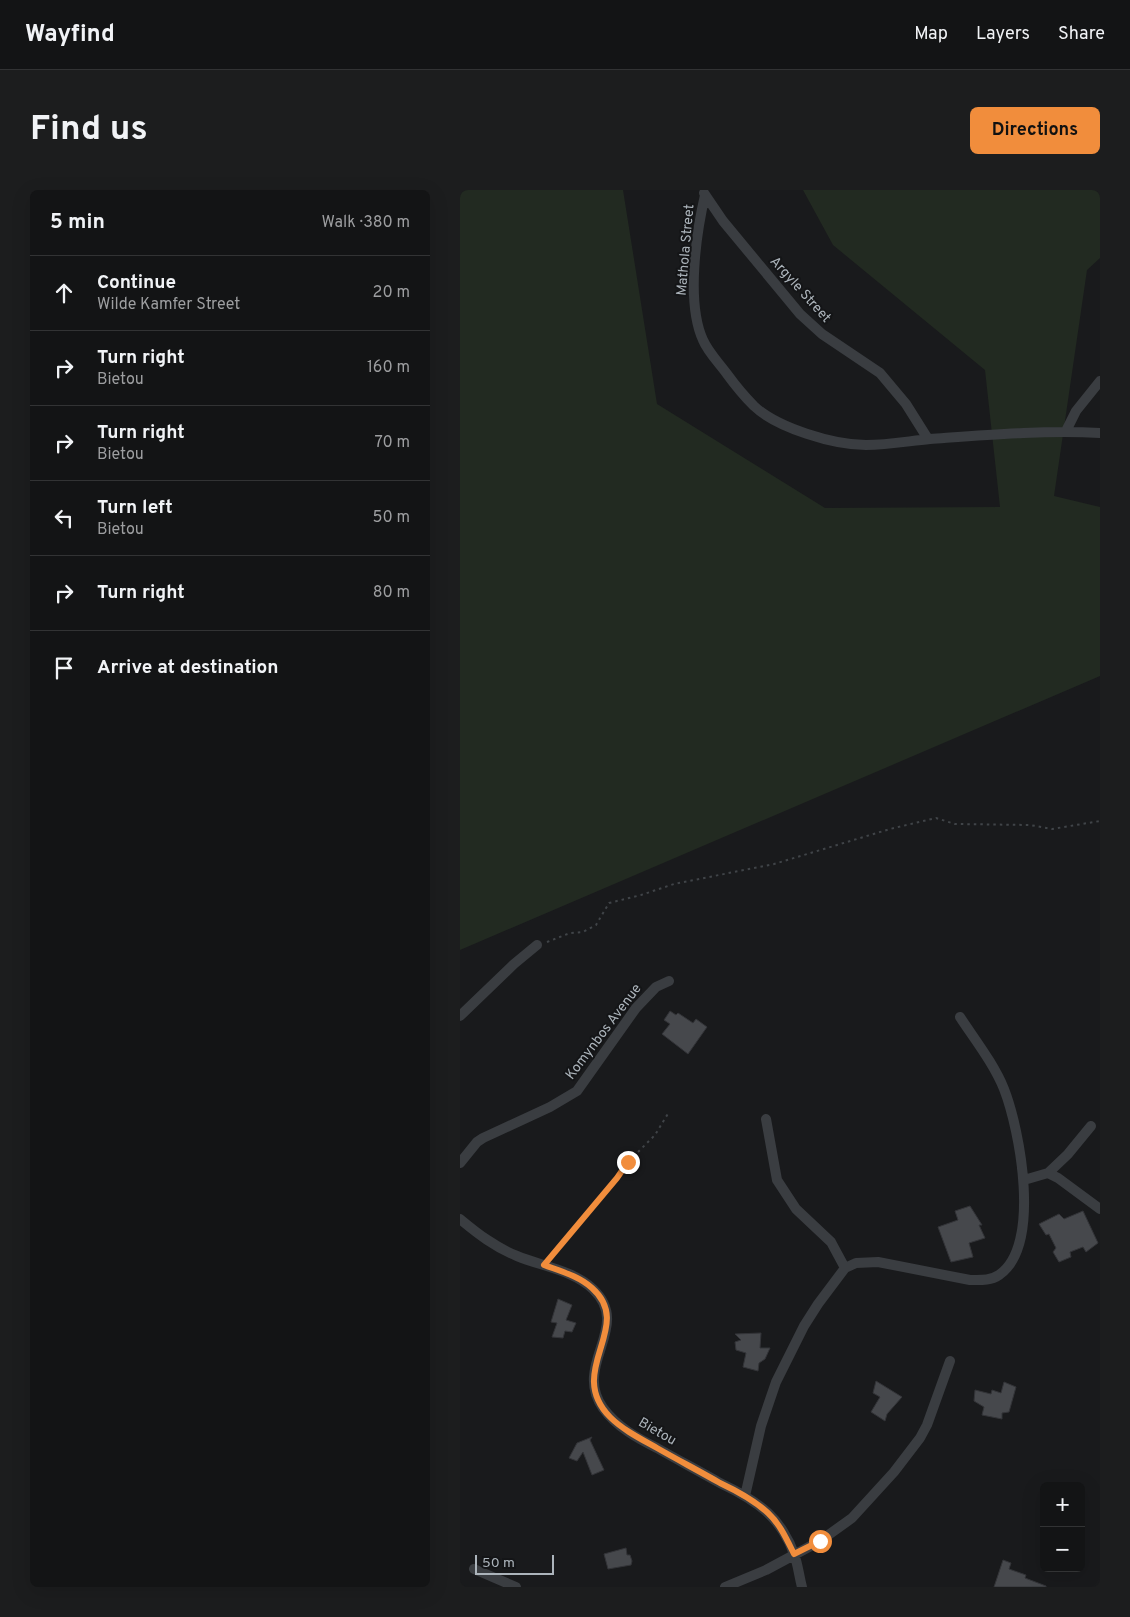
<!DOCTYPE html>
<html lang="en">
<head>
<meta charset="utf-8">
<style>
  body { margin:0; font-family:Overpass,sans-serif; background:#1c1d1e; color:#f1f3f6 }
  .controls { position:absolute; right:15px; bottom:15px; display:grid; overflow:hidden; border-radius:8px; box-shadow:0 5px 20px #0002 }
  .controls button { width:45px; height:45px; display:grid; place-items:center; padding:0; border:0; border-bottom:1px solid #323334; background:#131415; color:#f1f3f6; font:25px sans-serif }
  .scale { position:absolute; left:15px; bottom:12px; width:79px; box-sizing:border-box; padding-left:5px; border:2px solid #acb4bb; border-top:0; font-size:14px; line-height:18px; white-space:nowrap; color:#acb4bb; -webkit-text-stroke:4px #141517; paint-order:stroke }
  .stop { position:absolute; width:15px; height:15px; margin:-11px; border:4px solid #f18d3c; border-radius:50%; background:#fff }
  .stop.end { background:#f18d3c; border-color:#fff; box-shadow:0 1px 5px #0008 }
  .list { margin:0; padding:0; list-style:none }
  h2 { display:flex; justify-content:space-between; align-items:center; height:65px; margin:0; padding:0 20px; font-size:21px }
  h2 small { font-size:16px; font-weight:400; color:#9d9ea0 }
  .list li { display:grid; grid-template-columns:32px 1fr auto; gap:15px; align-items:center; box-sizing:border-box; height:75px; padding:0 20px; border-top:1px solid #323334 }
  .list b { display:block; font-size:19px; white-space:nowrap }
  .list p { margin:0; font-size:16px; white-space:nowrap; color:#9d9ea0 }
  .list em { font-size:16px; font-style:normal; color:#9d9ea0 }
  .icon { flex:none; width:28px; height:28px; fill:none; stroke:currentColor; stroke-width:2; stroke-linecap:round; stroke-linejoin:round }
  .map { position:relative; flex:none; width:640px; height:1397px; overflow:hidden; border-radius:8px }
  header { display:flex; align-items:center; gap:30px; box-sizing:border-box; height:70px; padding:0 25px; background:#131415; border-bottom:1px solid #323334 }
  header strong { font-size:24px }
  nav { display:flex; gap:28px; margin-inline-start:auto; font-size:18px }
  .intro { display:flex; align-items:center; justify-content:space-between; box-sizing:border-box; height:120px; padding:0 30px }
  h1 { margin:0; font-size:35px }
  .button { padding:12px 22px; border-radius:8px; background:#f18d3c; color:#111; font-size:18px; font-weight:700 }
  main { display:flex; gap:30px; padding:0 30px }
  aside { flex:1; background:#131415; border-radius:8px; box-shadow:0 5px 20px #0002 }
  .map>svg:first-child { display:block }
  .green { fill:#222a21 }
  .building { fill:#46484c; stroke:#333438 }
  .lines { fill:none; stroke-linecap:round; stroke-linejoin:round }
  .path { stroke:#404448; stroke-width:2; stroke-dasharray:2.5 4; stroke-linecap:butt }
  .street { stroke:#3a3d41; stroke-width:10 }
  .route { stroke:#f18d3c; stroke-width:6 }
  .labels { text-anchor:middle; dominant-baseline:central; stroke-width:4; stroke-linejoin:round; paint-order:stroke }
  .street-label { font-size:14px; fill:#acb4bb; stroke:#141517 }
</style>
</head>
<body>
<header>
<strong>Wayfind</strong>
<nav><a>Map</a><a>Layers</a><a>Share</a></nav>
</header>
<div class="intro"><h1>Find us</h1><a class="button">Directions</a></div>
<main>
<aside>
<h2>5 min<small>Walk · 380 m</small></h2>
<ul class="list">
<li><svg class="icon" aria-label="ahead" viewBox="0 0 24 24"><path d="M12 20V5M6 11l6-6 6 6"/></svg><div><b>Continue</b><p>Wilde Kamfer Street</p></div><em>20 m</em></li>
<li><svg class="icon" aria-label="right" viewBox="0 0 24 24"><path d="M7 20v-9h11M14 6l5 5-5 5"/></svg><div><b>Turn right</b><p>Bietou</p></div><em>160 m</em></li>
<li><svg class="icon" aria-label="right" viewBox="0 0 24 24"><path d="M7 20v-9h11M14 6l5 5-5 5"/></svg><div><b>Turn right</b><p>Bietou</p></div><em>70 m</em></li>
<li><svg class="icon" aria-label="left" viewBox="0 0 24 24"><path d="M17 20v-9H6M10 6l-5 5 5 5"/></svg><div><b>Turn left</b><p>Bietou</p></div><em>50 m</em></li>
<li><svg class="icon" aria-label="right" viewBox="0 0 24 24"><path d="M7 20v-9h11M14 6l5 5-5 5"/></svg><div><b>Turn right</b></div><em>80 m</em></li>
<li><svg class="icon" aria-label="arrive" viewBox="0 0 24 24"><path d="M6 21V4h12l-3 4 3 4H6"/></svg><div><b>Arrive at destination</b></div></li>
</ul>
</aside>
<div class="map">
<svg width="640" height="1397" viewBox="0 0 640 1397">
  <rect width="100%" height="100%" fill="#191a1c"/>
  <path class="green" d="M0 0H163L197 214 365 318 540 317 525 180 373 55 343 0H640V68L627 80 594 306 640 317V486L0 760Z"/>
  <path class="building" d="M210 821 216 825 218 823 233 833 236 829 247 837 228 864 202 844 210 834 204 830Z
    M510 1016 522 1035H519L525 1048 509 1053 513 1067 491 1072 478 1037 498 1030 495 1021Z
    M623 1021 638 1053 626 1062 623 1057 610 1062 611 1067 599 1072 593 1062 596 1058 589 1044 586 1045 579 1034 599 1024 604 1029Z
    M98 1109 112 1115 106 1130 116 1133 112 1142 105 1141 103 1148 92 1147 97 1133 91 1132Z
    M301 1143 300 1158H310L305 1169 299 1173 298 1181 283 1177 286 1163 276 1160 275 1152 281 1150 275 1144Z
    M416 1191 442 1207 427 1224 425 1231 411 1222 420 1207 413 1203Z
    M544 1192 556 1197 549 1222 542 1223V1229L522 1225 524 1217 514 1211 515 1200 531 1204 532 1200 541 1203Z
    M132 1247 130 1250 144 1280 132 1285 123 1262 117 1271 109 1268 117 1253Z
    M166 1358 167 1365H170L172 1371 171 1375 148 1379 144 1364Z
    M543 1370 551 1373 549 1379 566 1385 565 1388 586 1396V1397H534Z"/>
  <g class="lines">
    <path class="path" d="M87 752 110 743 123 742 136 735 149 713 181 705 214 694 314 674 430 639 476 628 495 634 570 635 592 639 640 631
      M91 1067 157 987 168 972 195 945 209 922"/>
    <path class="street" d="M244 3 263 31 340 124 362 144 420 183 446 214 468 249
      M245 5C236 44 226 113 243 150 248 162 259 173 267 184 275 195 284 206 294 216 317 238 374 255 406 255 428 255 449 251 470 249 526 245 584 240 640 243
      M606 241 616 221 640 191
      M0 826 54 774 77 755
      M306 929 317 990 336 1019 371 1052 385 1078
      M0 973 17 952 23 948 90 917 117 901 176 818 196 797 209 791
      M588 983 608 964 631 936
      M564 990 588 983 598 988 640 1019
      M0 1029C18 1044 35 1057 57 1066 81 1076 113 1080 133 1099 173 1137 112 1174 143 1218 157 1237 177 1248 197 1258 218 1270 239 1281 260 1293 277 1301 294 1310 308 1323 319 1333 329 1349 334 1364 338 1374 339 1386 342 1397
      M285 1306 301 1236 316 1192 344 1136 358 1114 385 1078 396 1073 418 1072 510 1090C520 1090 530 1091 539 1085 582 1056 560 940 544 899 534 874 515 850 500 827
      M14 1379 56 1397
      M265 1397 306 1380 360 1351 392 1328 434 1282 460 1248 467 1235 490 1171"/>
  </g>
  <g class="lines">
    <path class="route" d="M168 972 157 988 84 1075C100 1081 119 1086 132 1098 176 1137 104 1180 150 1227 163 1240 181 1249 197 1258 218 1270 239 1281 260 1293 277 1301 294 1310 308 1323 320 1334 327 1350 334 1364L360 1351"/>
  </g>
  <g class="labels">
    <g class="street-label">
      <text transform="translate(226 60) rotate(-85)">Mathola Street</text>
      <text transform="translate(340 100) rotate(48)">Argyle Street</text>
      <text transform="translate(144 842) rotate(-53)">Komynbos Avenue</text>
      <text transform="translate(197 1242) rotate(30)">Bietou</text>
    </g>
  </g>
</svg>
<div class="controls">
<button>+</button>
<button>−</button>
</div>
<div class="scale">50 m</div>
<div class="stop" style="left:360px;top:1351px"></div>
<div class="stop end" style="left:168px;top:972px"></div>
</div>
</main>
</body>
</html>
